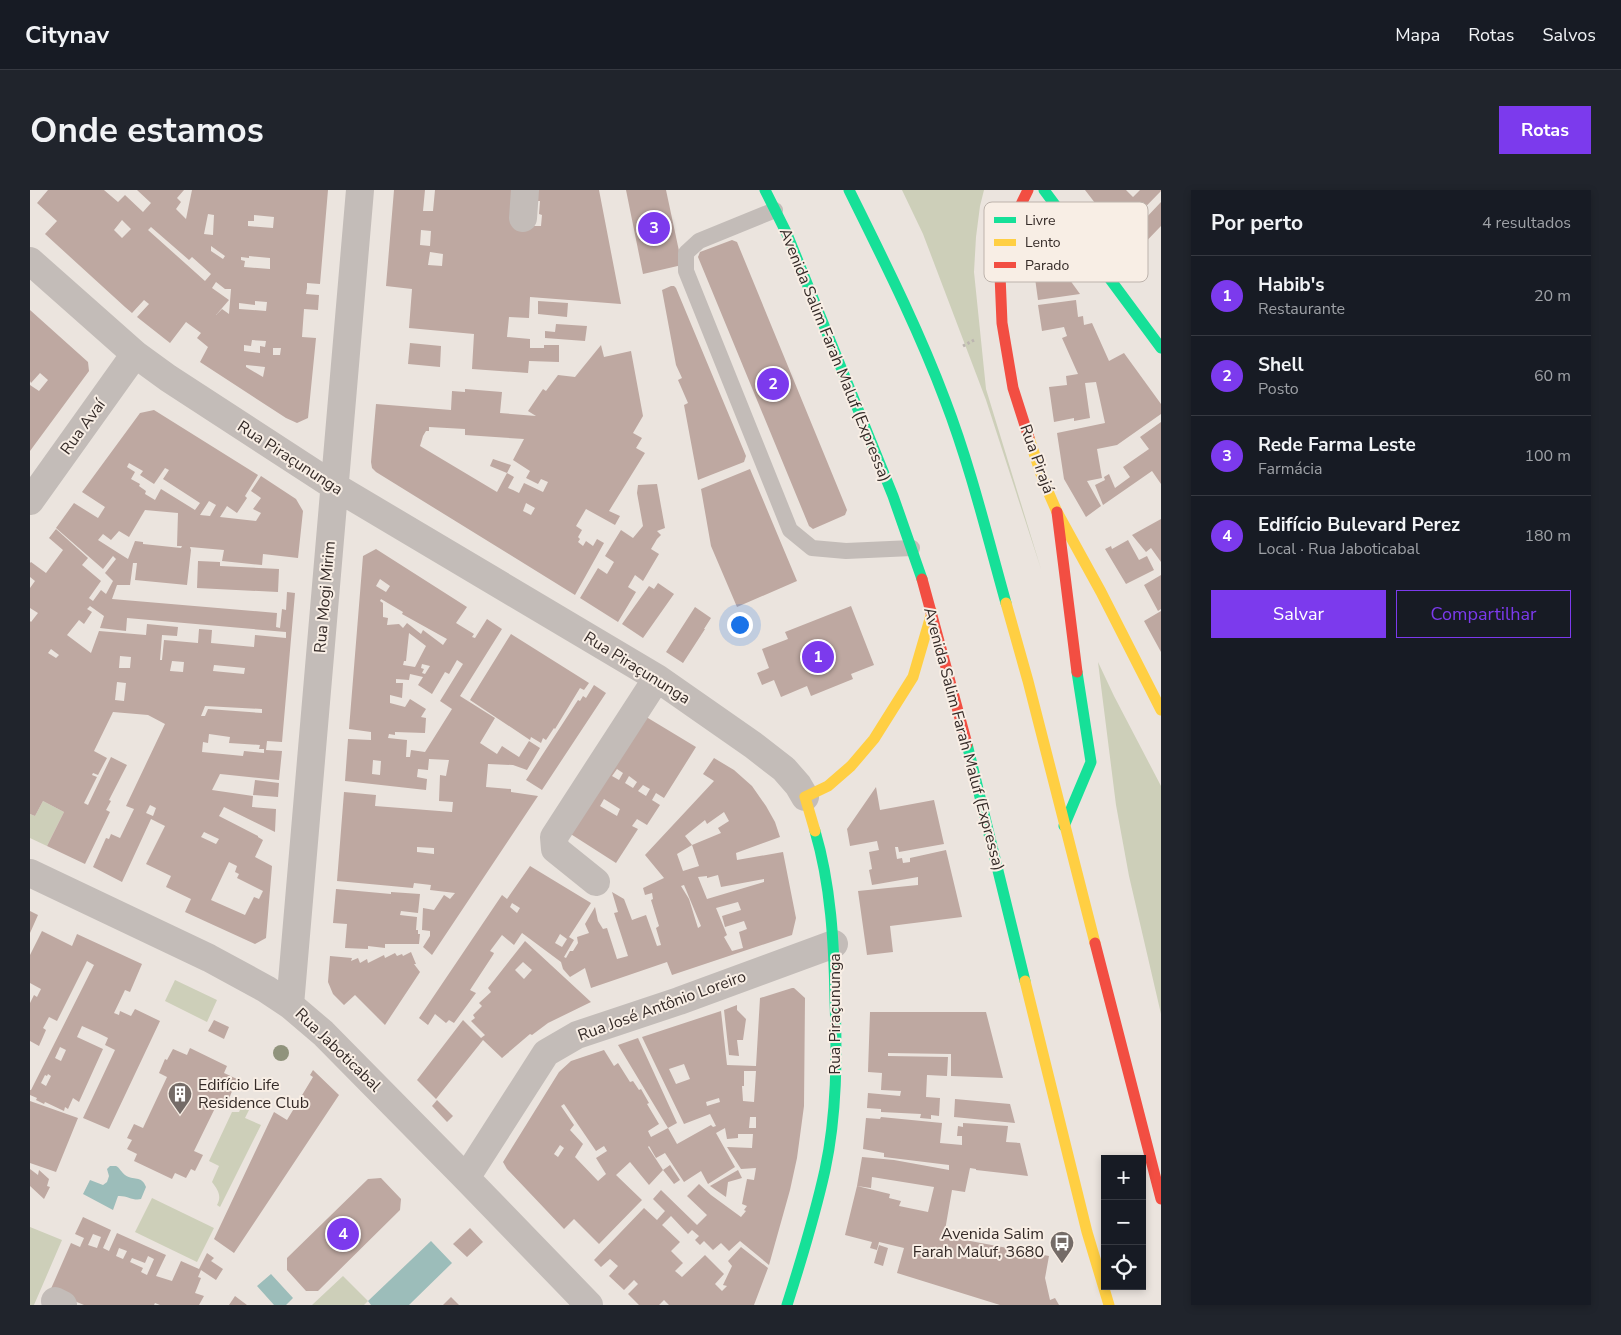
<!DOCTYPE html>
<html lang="pt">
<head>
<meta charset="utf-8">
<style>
  body { margin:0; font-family:"Nunito Sans",sans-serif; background:#20242c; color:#f1f3f6 }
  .controls { position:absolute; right:15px; bottom:15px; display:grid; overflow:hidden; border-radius:0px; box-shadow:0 2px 8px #0003 }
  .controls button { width:45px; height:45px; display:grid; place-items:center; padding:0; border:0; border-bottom:1px solid #363941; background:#171b24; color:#f1f3f6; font:25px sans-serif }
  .you { position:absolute; left:709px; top:434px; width:18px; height:18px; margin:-12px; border:4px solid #fff; border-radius:50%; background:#1a73e8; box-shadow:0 0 0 8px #1a73e833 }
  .badge { display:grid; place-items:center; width:32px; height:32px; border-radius:50%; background:#7c3aed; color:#fff; font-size:16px; font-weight:700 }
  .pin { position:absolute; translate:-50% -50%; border:2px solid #fff; box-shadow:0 1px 5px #0006 }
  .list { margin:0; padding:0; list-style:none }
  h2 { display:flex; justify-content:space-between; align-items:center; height:65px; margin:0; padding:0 20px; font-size:21px }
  h2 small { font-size:16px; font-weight:400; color:#9ea1a6 }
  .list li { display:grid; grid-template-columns:32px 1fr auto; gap:15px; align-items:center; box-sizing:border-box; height:80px; padding:0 20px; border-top:1px solid #363941 }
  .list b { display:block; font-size:19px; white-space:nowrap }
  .list p { margin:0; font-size:16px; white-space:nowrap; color:#9ea1a6 }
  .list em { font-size:16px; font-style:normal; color:#9ea1a6 }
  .actions { display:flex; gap:10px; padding:15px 20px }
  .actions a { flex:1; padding:11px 0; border:1px solid #7c3aed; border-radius:0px; text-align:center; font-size:18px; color:#7c3aed }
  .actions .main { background:#7c3aed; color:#fff }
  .icon { flex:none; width:28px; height:28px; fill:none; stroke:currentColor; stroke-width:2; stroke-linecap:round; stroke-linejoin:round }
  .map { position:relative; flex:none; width:1131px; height:1115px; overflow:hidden; border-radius:0px }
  header { display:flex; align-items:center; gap:30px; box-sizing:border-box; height:70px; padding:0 25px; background:#171b24; border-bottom:1px solid #363941 }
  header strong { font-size:24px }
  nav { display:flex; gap:28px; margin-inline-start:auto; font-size:18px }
  .intro { display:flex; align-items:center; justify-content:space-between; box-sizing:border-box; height:120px; padding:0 30px }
  h1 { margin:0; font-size:35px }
  .button { padding:12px 22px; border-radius:0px; background:#7c3aed; color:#fff; font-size:18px; font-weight:700 }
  main { display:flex; gap:30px; padding:0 30px }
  aside { flex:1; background:#171b24; border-radius:0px; box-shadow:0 2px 8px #0003 }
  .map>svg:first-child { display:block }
  .green { fill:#cdcfb9 }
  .water { fill:#9cbdba }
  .building { fill:#bea8a1; fill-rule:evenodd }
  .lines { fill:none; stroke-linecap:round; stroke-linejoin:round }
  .path { stroke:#bcb5b0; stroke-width:3; stroke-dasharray:2.5 2.5; stroke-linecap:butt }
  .lane { stroke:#c3bcb8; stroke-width:16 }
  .street { stroke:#c3bcb8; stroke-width:28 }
  .fast { stroke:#16e098; stroke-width:11 }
  .slow { stroke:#ffcf43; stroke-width:11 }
  .jam { stroke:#f24e42; stroke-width:11 }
  .tree { fill:#90937c }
  .labels { text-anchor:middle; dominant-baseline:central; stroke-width:4; stroke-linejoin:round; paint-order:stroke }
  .street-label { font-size:16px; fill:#342a27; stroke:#f8eee5 }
  .poi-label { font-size:16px; fill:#342a27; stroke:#f8eee5; text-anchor:start }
  .key { fill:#f8eee5; stroke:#bdb3ac; stroke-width:1 }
  .key-label { font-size:14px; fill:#342a27 }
</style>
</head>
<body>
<header>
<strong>Citynav</strong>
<nav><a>Mapa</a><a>Rotas</a><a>Salvos</a></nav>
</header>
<div class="intro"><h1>Onde estamos</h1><a class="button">Rotas</a></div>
<main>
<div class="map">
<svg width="1131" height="1115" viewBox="0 0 1131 1115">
  <rect width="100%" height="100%" fill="#ebe4de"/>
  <path class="green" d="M872 0H954L950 16 946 47 944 82 956 199 1011 379 956 210 893 44Z
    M1068 472 1084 506 1131 596V824L1099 686 1086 615Z
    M13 611 34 622 17 656 0 648V624L5 626Z
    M145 790 187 810 177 832 135 811Z
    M215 909 223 912 215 928 231 935 190 1017 187 1015C192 1006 188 1000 182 992L189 976 179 971 202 922H209Z
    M122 1008 184 1038 167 1072 105 1042Z
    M0 1037 32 1050 4 1115H0Z
    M313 1086 338 1111 334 1115H282Z"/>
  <path class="water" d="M80 976H86C90 978 91 982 95 985 103 991 112 985 116 997L111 1009C103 1011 96 1005 88 1006L83 1020 53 1004 60 990 73 995 77 992 79 986 77 979Z
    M401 1051 422 1073 379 1115H341L338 1111Z
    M241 1084 263 1108 256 1115H244L227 1096Z"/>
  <path class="building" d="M18 0H74L88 12 95 5 113 22 121 13 107 0H154L147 8 151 12 146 19 156 29 162 0H298L290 94 277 93V98L276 104 289 105 288 120 274 119 272 147 286 148 278 228 267 233 256 228 170 172 178 157 167 148 171 143 156 132 140 153 107 127 119 114 114 110 102 123 95 117 15 44 27 31 7 13ZM178 24 184 25 183 45 174 44ZM224 25 244 27 243 38 218 36V31H224ZM92 30 101 39 92 48 84 40ZM121 37 159 70 162 67 181 84 175 91 118 40ZM181 56 195 66 193 69 181 61ZM219 66 240 68V79L214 77 215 71 211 70V67L219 68ZM186 92 195 99H201L199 124 192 119 186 125 199 110 182 98ZM225 111 237 112 236 121 209 119V113L225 115ZM222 150 236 151 235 157 230 156V163L214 161V155L221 156ZM243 158H251L250 165H243ZM216 175 235 177 233 187 216 177Z
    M364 0H395L393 21H403L405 0H487L503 36H511L512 25 509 24 510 11H506L505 0H569L591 114 500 107 499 128 479 127 477 147 500 149V158H514V155H529V172L499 171 498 183 442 179 444 144 379 138 382 99 356 96ZM391 40 401 41 400 56 390 55ZM400 62 413 64 412 76 398 75Z
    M596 0H636L652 75 613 84Z
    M1055 0H1096L1103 7 1110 0H1131V1L1089 44Z
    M1131 12V36L1105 63 1095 50Z
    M702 50 707 52 817 320 815 325 783 339 779 336 668 67 670 62Z
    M1016 57 1050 104 1008 110 1001 59Z
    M641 96H644L646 98 716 266 714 272 668 290 654 215 658 213 648 190 652 188 646 175 632 100Z
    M1046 110 1048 127 1053 126 1054 135 1062 133 1079 171 1094 163 1131 214V224L1087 255 1067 259 1072 288 1057 291 1071 316 1056 327 1034 289 1027 243 1075 233 1066 192 1055 193 1060 228 1044 231V228L1024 232 1019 197 1037 195 1036 186 1048 184 1032 148 1037 146 1034 137 1012 141 1008 115Z
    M508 111 538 113 537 127 508 124Z
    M0 120 58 172 59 181 0 261V195L9 201 18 190 10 183 1 193 0 191Z
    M526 134 557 136 555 151 515 148V141L525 142Z
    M380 153 411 156 410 177 378 174Z
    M571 155 574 167 601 161 613 226 603 243 612 248 606 258 615 263 579 321 590 326 585 335 556 319 546 336 552 340 548 347 550 349 548 352 553 356 556 351 563 356 567 349 574 353 545 405 346 282 342 278 341 272 346 214 421 220 422 201 435 202V199L472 202 470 223 506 226 498 221 513 199 516 201 528 185 545 187ZM399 237 435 239V245L494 249 483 270 500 281 496 288 508 294 511 289 518 292 513 302 494 293 489 303 483 300 478 298 484 287 477 283 467 302 390 256 393 246 396 241H399ZM496 313 505 318 501 325 493 321Z
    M124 220 228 285 215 306 217 308 207 323 197 316 190 327 226 331 231 323 223 319 231 308 221 301 231 286 266 309 273 321 268 368 233 364 232 375 192 371 194 360 160 357 161 360 157 395 105 390 107 373H103L100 395H87L82 409 247 423 246 437 250 438 252 419 256 420 257 402 265 403 252 552 237 551 236 560 252 561 249 590 190 584 182 600 223 606 222 617 246 619 245 642 194 617 189 626 228 646V647L233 650 225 667 242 676 236 748 225 754 155 722 161 709 136 697 141 686 116 674 135 636 121 629 92 692 63 677 76 648 79 649 81 644 90 648 104 619 96 616 135 534 118 525 83 522 64 561 77 568 68 585 63 583 62 585 67 587 54 613 58 615 81 567 97 575 79 610 81 611 76 620 80 622 55 674 17 656 34 622 13 611 5 626 0 624V431L1 432 8 423 0 418V398L5 391 0 387V373L1 372 16 383 33 360 19 348 26 339 58 368 52 375 71 391 59 408 63 411 71 400 76 404 83 391 75 383 86 369 83 366 73 379 26 338 44 313 68 328 75 317 52 302 110 223ZM99 273 113 281 110 285 124 294 135 278 139 280 133 289 170 313 165 320 131 299 125 310 115 304 116 301 109 296 110 294 101 289 105 282 97 277ZM179 311 186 315 180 326 170 325ZM115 320 148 323 147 356H152L151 358 113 354V352L105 351 98 369 68 350 73 344 81 350 89 341 99 347ZM60 416 74 426 70 438 96 441 97 428 256 442V448L225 445 224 457 181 453 182 440 169 439 168 453 134 450 132 470H130L132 445 147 446 148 437 117 434 116 445 69 441 61 463 37 445 49 430 54 434 62 422 57 419ZM21 459 29 465 26 468 18 463ZM90 466 101 467 100 478H89ZM142 471 154 472 153 482 140 481ZM184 475 215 478 214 484 183 481ZM87 492 96 493 94 511 85 510ZM175 516 232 519V523L178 519 175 526H171ZM179 544 200 547 199 553 230 555 229 559H234V563L214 561 213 566 172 562 173 552 178 553ZM120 615 126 618 123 626 116 623ZM174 642 189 649 186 654 171 647ZM199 672 207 676 205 682 209 684 207 688 233 701 229 709 224 707 215 725 181 710Z
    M1131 232V294L1122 281 1073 315 1065 295 1075 290 1074 287 1079 284 1085 298 1100 287 1093 277 1119 259 1110 247Z
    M463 269 481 275 477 283 460 276Z
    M720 279 767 391 707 417 681 356 671 299Z
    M627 294 635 338 627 341 631 345 627 349 621 359 629 364 613 391 605 385 598 397 606 402 588 432 550 408 568 378 577 384 584 372 575 366 591 340 603 348 613 336 607 303 608 295Z
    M1131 329V372L1121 358 1116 362 1102 345Z
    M1098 350 1109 370 1117 366 1124 380 1096 394 1075 359 1081 356 1082 359Z
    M346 359 437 417 426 433 444 444 442 447 445 448 457 429 472 439 430 506 465 528 450 553 467 564 472 556 489 567 499 551 510 558 497 580 483 575 458 574 456 597 481 599V602L508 606 402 765 393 757 400 746V741L392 740 393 718 404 720 414 705 420 709 425 703 400 700 401 695 384 693 383 698 307 691 314 602 346 605 345 616 422 622 423 612 409 611 410 585 416 586 419 570 399 569 398 580 388 579 387 587 397 589 396 600 315 591 318 549 341 550V542L319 539 333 366ZM350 389 360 396 356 402 346 396ZM351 409 373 422 372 424 417 449 413 455 393 440 391 444 377 433 373 438 369 434 357 435 358 428 353 427V413L350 411ZM379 443 396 456 385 477 373 475 374 471H376ZM427 470 433 474 410 511 422 519 395 562 381 560 380 567H376L377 550 358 548 359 544 365 545V542L395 543 396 528 391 527 396 519 380 509 375 517 360 513V505L372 508 373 493H366V489L379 490 380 484 393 487 388 495 402 504 415 482 419 484ZM392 474 400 476 395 484 392 483 394 479 391 478ZM343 570 351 571 350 585 342 584ZM387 657 404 658V664L387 662Z
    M168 371 190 372V376L249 379 248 402 167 398Z
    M1131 385V419L1128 421 1114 395Z
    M628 393 644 404 613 448 592 434 619 396 624 399Z
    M821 416 844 475 821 484 823 489 781 506 777 496 751 507 744 490 732 495 727 483 739 478 732 459 758 449 755 442Z
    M665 417 681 428 674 439H675L653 473 636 462Z
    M1131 421V462L1114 431Z
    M481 444 559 493 554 500 550 498 525 539 524 538 516 550 513 548 511 553 501 547 500 550 440 510Z
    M564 495 576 503 512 600 496 590 548 510 550 511 553 506 556 508Z
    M613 525 666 557 634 608 626 603 622 610 630 615 617 635 607 629 602 636 608 639 586 673 536 641ZM587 579 593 583 589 590 582 586ZM599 586 607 592 603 598 595 593ZM613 595 620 599 616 606 608 601ZM574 609 590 619 587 626 570 616Z
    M684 568 704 580 722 596 736 616 745 632 750 647 706 663 707 670 753 662 766 728 762 745 642 785 637 772 561 798 555 778 540 787 533 779 531 772 492 743 484 755 472 745 460 761 464 763 463 765 440 800 446 803 424 833 419 830 416 833 405 824 398 835 389 828 472 705 477 709 500 676 561 713 539 747 544 750 534 767 536 768 540 761H543L548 753 547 747 559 743 555 734 565 717 568 731 573 739 577 738 587 769 598 766 584 723 588 722 582 702 594 709 602 730 616 725 627 756 631 755 626 738 629 736 621 710 623 709 622 703 615 705 613 698 634 688 615 665 684 591 673 584ZM694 622 699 631 688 638 691 643 662 655 669 676 653 681 647 664 662 655 655 646 675 630 677 634ZM688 685 691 697 734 689V692L677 709 668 687 677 686V688ZM654 695 671 736 668 738 659 709 651 696ZM708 712 711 720 692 726 695 737 714 731 717 739 709 742 713 758 702 761 694 747 697 745 686 718ZM482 713 490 718 487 723 480 717ZM530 744 537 749 532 757 525 753Z
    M225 590 249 593 248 607 223 605Z
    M846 597 850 620 904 610 914 654 869 662 868 657H865L867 669 872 668 873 673 880 672V668L916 660 932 727 860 736 863 762 837 765 828 701 888 695V687L842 695 839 680 842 679 839 662 849 660 847 651 820 656 817 639Z
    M306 699 361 704V702L390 704 388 723 371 721 370 725 387 727 386 740H388V744H390L389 754H355V758L338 756V759L315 758 317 734 303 733Z
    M0 721 8 725 0 743Z
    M12 741 42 756 47 744 112 774 100 802 95 800 84 823 89 825 90 821 101 826 105 819 130 831 79 939 53 928 85 860 75 855 78 848 68 843 52 836 47 847 73 859 49 912 43 908 38 919 35 917 34 921 15 912 14 914 6 910 7 908 0 905V900H1L64 775 57 771 27 831 19 827 13 838 16 840 9 856 0 851V813L4 805 7 807 11 799 0 793V765ZM30 857 36 860 31 871 25 868ZM18 884 21 886 16 896 11 893 15 885 17 886Z
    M495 751 561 812 518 833 502 845 500 844 472 868 453 850 406 909 387 890 433 830 451 848 455 845 441 831 445 828 443 825 452 816 449 813 461 802 458 798ZM493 772 502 780 494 789 485 780Z
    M381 762 386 774H384L390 782 355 835 325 805 314 815 303 804 298 792 300 766 322 768 321 771 328 768 330 773 337 769 338 773 354 765 355 768 365 763 367 766 372 764 373 766Z
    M762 798H764L775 808 774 916 767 968 760 1000 739 1075 710 1051 699 1061 691 1053 683 1060 674 1051 670 1055 665 1050 669 1046 662 1040 658 1044 641 1026 632 1035 650 1052 641 1061 653 1073 645 1081 652 1087 675 1065 694 1084 685 1094 692 1101 697 1096 693 1095 702 1076 698 1071 711 1057 738 1078 724 1115H639L634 1110 629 1115H609L598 1104 608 1094 604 1090 594 1100 579 1086 588 1076 580 1069 571 1077 564 1070 614 1018 627 1030 635 1021 623 1009 631 1000 667 1035 677 1025 657 1006 669 994 681 1005 711 1027 716 1021 714 1020 717 1016 712 1014 717 989 724 990 726 978 711 979 697 957 722 958 723 944H708V948L697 949 695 938 686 943 705 977 678 994 671 981 654 992 635 963 626 968 619 956 618 957 633 980 619 995 600 972 586 985 612 1010 569 1054 544 1029 534 1039 477 979 473 972 529 882 541 871 574 860 584 876 588 873 600 892 603 891 609 900 611 899 619 913 617 914 629 934 618 941 621 947 638 938 588 855 608 848 647 933 638 938 647 954 681 935 683 937 686 936 680 924 654 934 612 847 691 821 697 875 726 876 730 808ZM654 874 660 889 646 894 639 879ZM714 881H726L724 912 713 911 712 896H714ZM689 908 690 912 677 916 676 912ZM534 914 566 961 574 956 577 961 566 968 576 984 568 991 545 967 553 954 540 940 544 935 531 916ZM720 927H726V938H719ZM530 955 534 958 528 967 524 964Z
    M707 815V820L716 829 713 850H707L709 866 699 865 694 820Z
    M840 822H956L973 888 921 886V864L858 863V866L918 867 917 886 897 885 896 907 910 908 909 926 901 925V929L890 928 891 924 851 922V919L837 918 838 903 870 906 871 901 851 900 852 883 838 882Z
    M184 830 199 837 194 849 178 841Z
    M160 858 197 876 194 883 207 889 196 916 188 912 164 961 173 965 165 981 161 979 156 988 145 983 142 989 104 971 107 964 97 959 102 950 97 948 104 934 113 938 137 887 129 883 135 869 137 870 143 859 157 865Z
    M283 880 309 905 204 1063 184 1049 244 922 257 930 283 887 280 885Z
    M925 909 980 914 985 933 924 927Z
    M407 910 423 926 417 932 402 916Z
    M0 911 48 928 26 982 0 973Z
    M851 927 912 933 910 953 932 955V946H927L928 936 933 937V933L978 936 976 952 990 953 998 986 946 980V979L940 978 935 1002 922 1000 914 1046 1019 1066 1015 1088 1020 1110 1025 1108 1029 1115H970L867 1083 874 1058 849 1052 847 1060 840 1058 842 1052 815 1045 827 996 860 1004 859 1008 871 1011 869 1016 898 1022 904 997 842 987 841 998 827 996 832 967 864 970 919 980V975L854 967V963L833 959 836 928 850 929Z
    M640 975 650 990 644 994 633 980Z
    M0 979 8 985 9 980 19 989 17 996 20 997 14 1009 0 996Z
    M708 980 712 988 698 992 696 1007 680 996Z
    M351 988 371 1009 370 1020 288 1101H276L257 1080V1068L338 989Z
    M53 1027 81 1040 73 1058 79 1061 87 1043 136 1065 126 1086 142 1091 151 1071 169 1079 177 1063 184 1068 181 1071 193 1079 186 1090 171 1080 168 1087 171 1088 165 1103 174 1106 169 1115H130L125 1113 124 1115H54L20 1101 41 1053 50 1057 54 1048 45 1044ZM63 1044 71 1047 67 1058 58 1055ZM89 1058 97 1061 93 1069 86 1066ZM118 1066 124 1069 117 1085 111 1082 113 1078 100 1072 102 1068 115 1073Z
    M440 1038 453 1052 437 1067 423 1054Z
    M849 1055 858 1058 853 1076 844 1073Z
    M205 1106 217 1115H199Z
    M421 1107 429 1115H413Z"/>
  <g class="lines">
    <path class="path" d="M933 156 946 149"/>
    <path class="lane" d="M745 20 669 51 656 63V81L760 340 782 358 816 361 882 358"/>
    <path class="street" d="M493 28 495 0
      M0 71 105 164 138 188 304 296 627 488 723 555 754 579 768 595 775 607
      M0 311 105 164
      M0 683 179 768 236 799 260 815 293 843 436 988 559 1115
      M566 692 525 659 524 647 627 488
      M260 815 330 0
      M436 988 516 863 547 845 649 811 804 754
      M25 1111 33 1115"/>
    <path class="fast" d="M735 0 757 44 863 306 892 389
      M819 0C853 69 888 138 915 210 940 275 957 345 976 413
      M1014 0 1131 158
      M937 554 995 791
      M1034 636 1061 572 1047 482
      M757 1115C771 1071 785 1025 795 980 807 924 807 866 805 810 804 753 801 695 785 641"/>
    <path class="slow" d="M999 248 1013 290 1027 322 1071 402 1131 520
      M976 413 998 491 1065 753
      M785 641 775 607 798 596 821 576 844 549 883 487 902 422
      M995 791 1057 1042 1079 1115"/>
    <path class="jam" d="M998 0 975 47 970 85 972 133 983 198 999 248
      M1027 322 1047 482
      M892 389 937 554
      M1065 753 1131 1009"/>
  </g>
  <circle class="tree" cx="251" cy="863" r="8"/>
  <defs>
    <symbol id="building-pin" viewBox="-11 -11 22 30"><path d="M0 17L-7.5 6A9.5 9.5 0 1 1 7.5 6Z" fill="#746b67" stroke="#f8eee5"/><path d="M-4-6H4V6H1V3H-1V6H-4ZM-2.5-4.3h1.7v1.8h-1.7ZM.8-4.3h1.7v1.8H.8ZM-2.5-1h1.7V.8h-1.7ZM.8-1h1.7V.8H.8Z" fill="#fff"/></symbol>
    <symbol id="bus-pin" viewBox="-11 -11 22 30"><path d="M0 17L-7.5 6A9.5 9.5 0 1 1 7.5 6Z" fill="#746b67" stroke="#f8eee5"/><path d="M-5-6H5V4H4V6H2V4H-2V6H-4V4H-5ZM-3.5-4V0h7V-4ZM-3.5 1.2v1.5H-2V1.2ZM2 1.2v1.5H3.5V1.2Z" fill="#fff"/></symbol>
  </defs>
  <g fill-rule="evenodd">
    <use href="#building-pin" x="136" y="890" width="28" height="38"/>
    <use href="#bus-pin" x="1018" y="1039" width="28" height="38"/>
  </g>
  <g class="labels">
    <g class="street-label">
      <text transform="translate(805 165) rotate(68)">Avenida Salim Farah Maluf (Expressa)</text>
      <text transform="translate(53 237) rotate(-54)">Rua Avaí</text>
      <text transform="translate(260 268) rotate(33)">Rua Piraçununga</text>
      <text transform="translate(1007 269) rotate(70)">Rua Pirajá</text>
      <text transform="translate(295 407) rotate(-85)">Rua Mogi Mirim</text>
      <text transform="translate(607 478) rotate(32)">Rua Piraçununga</text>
      <text transform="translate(934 549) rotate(75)">Avenida Salim Farah Maluf (Expressa)</text>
      <text transform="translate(632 816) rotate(-20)">Rua José Antônio Loreiro</text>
      <text transform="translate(805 824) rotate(-90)">Rua Piraçununga</text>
      <text transform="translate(308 860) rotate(44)">Rua Jaboticabal</text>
    </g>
    <g class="poi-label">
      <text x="168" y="895">Edifício Life<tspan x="168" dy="18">Residence Club</tspan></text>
      <text x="1014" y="1044" text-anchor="end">Avenida Salim<tspan x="1014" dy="18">Farah Maluf, 3680</tspan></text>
    </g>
  </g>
  <rect x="954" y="12" width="164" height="80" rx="8" class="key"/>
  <rect x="964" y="27" width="22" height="6" fill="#16e098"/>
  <rect x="964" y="49" width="22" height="7" fill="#ffcf43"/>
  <rect x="964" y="72" width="22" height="6" fill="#f24e42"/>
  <g class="key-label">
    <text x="995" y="35">Livre</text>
    <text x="995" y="57">Lento</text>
    <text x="995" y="80">Parado</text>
  </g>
</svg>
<div class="controls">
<button>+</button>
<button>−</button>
<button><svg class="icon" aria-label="locate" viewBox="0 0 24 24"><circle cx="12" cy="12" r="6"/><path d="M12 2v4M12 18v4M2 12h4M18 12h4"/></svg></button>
</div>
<div class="you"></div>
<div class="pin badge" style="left:788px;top:467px">1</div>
<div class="pin badge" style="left:743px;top:194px">2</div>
<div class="pin badge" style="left:624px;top:38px">3</div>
<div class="pin badge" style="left:313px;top:1044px">4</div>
</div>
<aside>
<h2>Por perto<small>4 resultados</small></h2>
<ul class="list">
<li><span class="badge">1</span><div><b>Habib's</b><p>Restaurante</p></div><em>20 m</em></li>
<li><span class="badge">2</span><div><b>Shell</b><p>Posto</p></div><em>60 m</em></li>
<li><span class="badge">3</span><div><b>Rede Farma Leste</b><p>Farmácia</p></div><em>100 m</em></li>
<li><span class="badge">4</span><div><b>Edifício Bulevard Perez</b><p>Local · Rua Jaboticabal</p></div><em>180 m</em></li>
</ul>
<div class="actions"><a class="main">Salvar</a><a>Compartilhar</a></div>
</aside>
</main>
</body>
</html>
